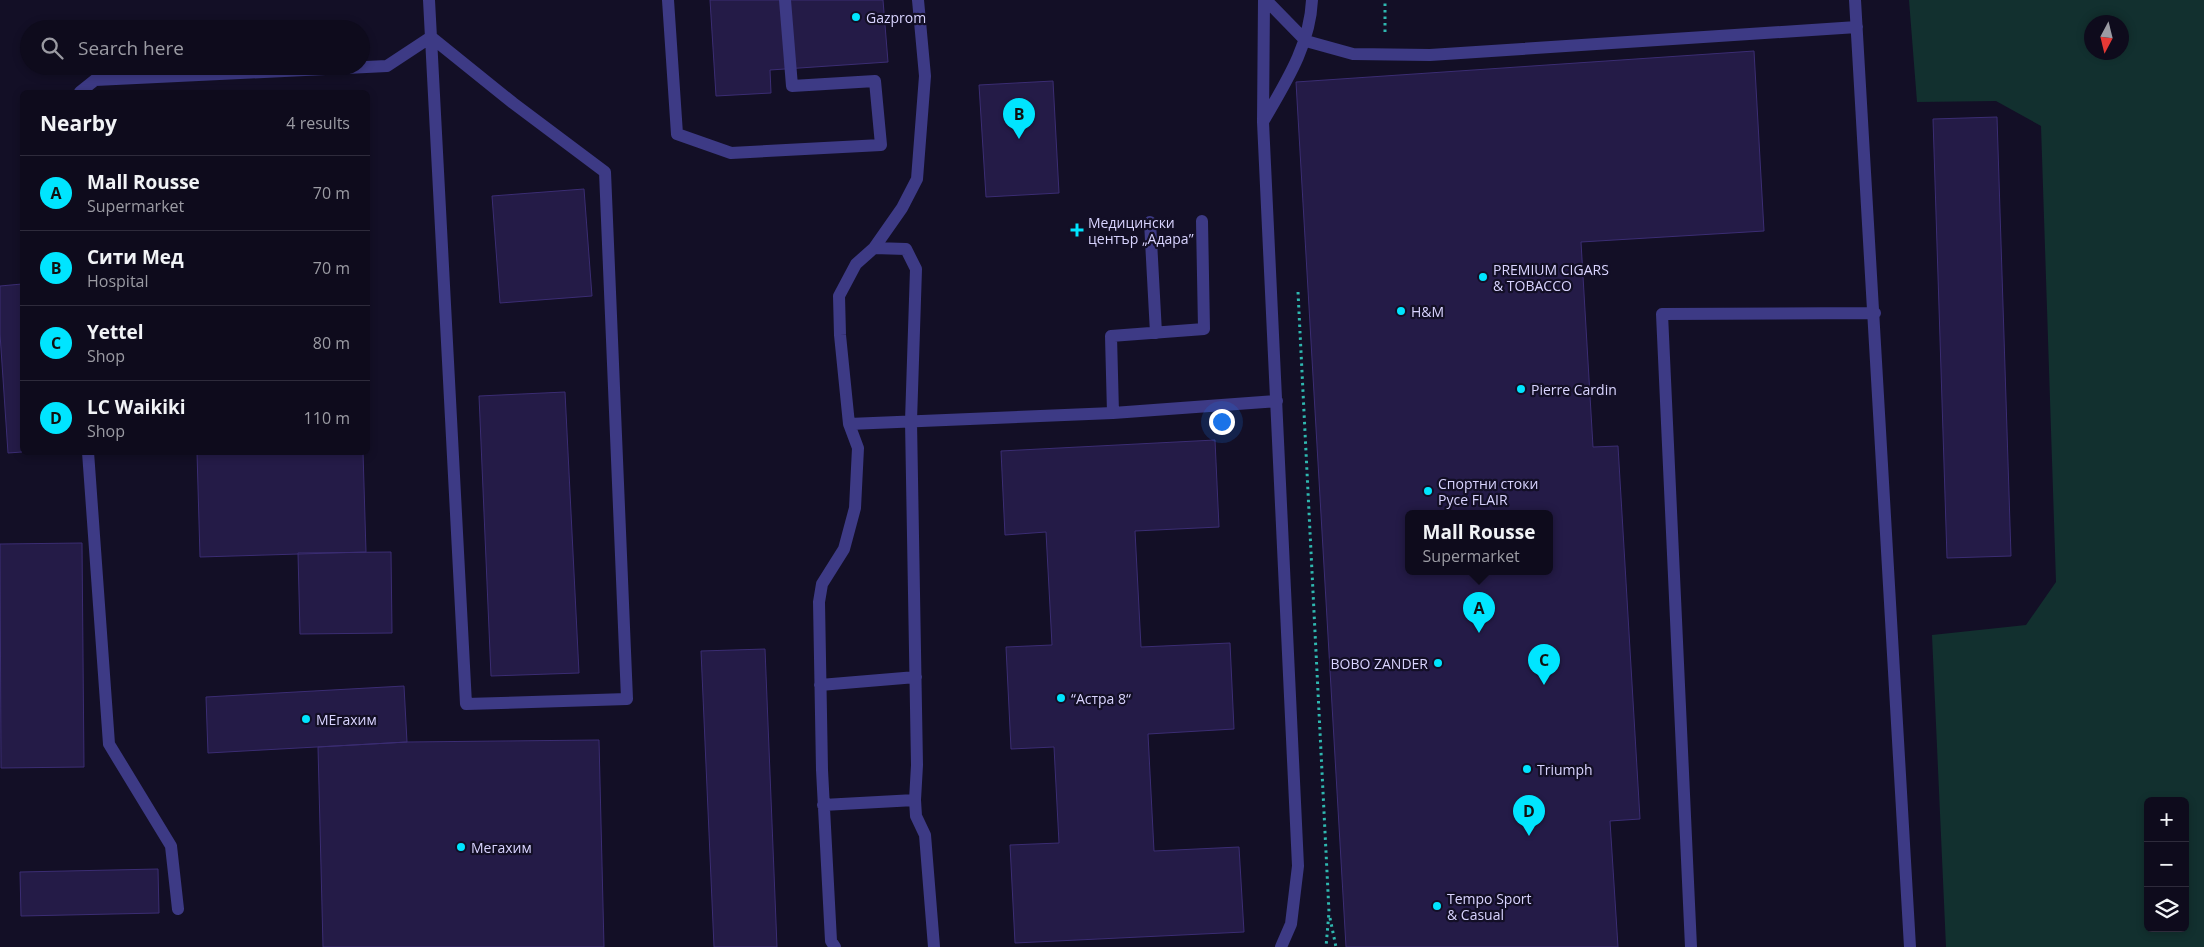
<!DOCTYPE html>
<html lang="en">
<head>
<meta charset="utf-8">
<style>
  body { margin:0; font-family:"Open Sans",sans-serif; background:#1c1929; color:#f1f3f6 }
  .controls { position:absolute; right:15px; bottom:15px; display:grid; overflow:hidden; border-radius:8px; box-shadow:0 2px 8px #0003 }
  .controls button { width:45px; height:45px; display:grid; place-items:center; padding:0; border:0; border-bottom:1px solid #2e2b3b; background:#0e0b1c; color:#f1f3f6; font:25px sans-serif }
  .compass { position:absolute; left:2084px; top:15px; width:45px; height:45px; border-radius:50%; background:#0e0b1c; box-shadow:0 2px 8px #0003; rotate:187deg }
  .you { position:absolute; left:1221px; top:421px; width:18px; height:18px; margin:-12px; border:4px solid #fff; border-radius:50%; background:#1a73e8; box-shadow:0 0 0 8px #1a73e833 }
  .badge { display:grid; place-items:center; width:32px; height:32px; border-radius:50%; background:#00e5ff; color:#111; font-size:16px; font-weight:700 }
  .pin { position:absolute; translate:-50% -41px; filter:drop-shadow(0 1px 2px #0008) }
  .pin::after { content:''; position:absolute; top:26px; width:18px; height:15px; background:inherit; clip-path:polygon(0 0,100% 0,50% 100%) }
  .popup { position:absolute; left:1405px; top:510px; width:148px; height:65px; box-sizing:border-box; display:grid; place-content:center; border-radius:8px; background:#0e0b1c; filter:drop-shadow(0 1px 4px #0005); font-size:16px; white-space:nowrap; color:#9b9ba3 }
  .popup b { font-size:19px; color:#f1f3f6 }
  .popup::after { content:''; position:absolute; left:50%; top:100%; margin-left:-10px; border:10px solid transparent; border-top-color:#0e0b1c }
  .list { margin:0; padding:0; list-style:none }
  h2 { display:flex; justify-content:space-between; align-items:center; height:65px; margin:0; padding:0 20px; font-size:21px }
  h2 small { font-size:16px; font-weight:400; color:#9b9ba3 }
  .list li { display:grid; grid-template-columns:32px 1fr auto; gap:15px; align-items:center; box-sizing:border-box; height:75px; padding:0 20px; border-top:1px solid #2e2b3b }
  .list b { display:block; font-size:19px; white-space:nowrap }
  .list p { margin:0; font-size:16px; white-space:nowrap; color:#9b9ba3 }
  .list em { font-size:16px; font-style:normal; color:#9b9ba3 }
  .icon { flex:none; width:28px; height:28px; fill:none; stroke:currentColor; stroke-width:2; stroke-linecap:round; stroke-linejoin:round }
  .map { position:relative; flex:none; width:2204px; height:947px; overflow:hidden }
  .search { position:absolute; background:#0e0b1c; box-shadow:0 2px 8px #0003; left:20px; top:20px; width:350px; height:55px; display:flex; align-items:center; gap:12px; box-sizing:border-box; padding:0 18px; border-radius:28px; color:#9b9ba3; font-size:19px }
  .panel { position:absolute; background:#0e0b1c; box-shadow:0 2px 8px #0003; left:20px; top:90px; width:350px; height:365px; border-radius:8px }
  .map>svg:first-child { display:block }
  .green { fill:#12302f; fill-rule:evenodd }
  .building { fill:#241b47; stroke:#3b2d73; fill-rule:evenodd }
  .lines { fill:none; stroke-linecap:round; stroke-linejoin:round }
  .path { stroke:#2fb8b0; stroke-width:3; stroke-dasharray:2.5 4; stroke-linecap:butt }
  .minor { stroke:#3d3a85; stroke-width:12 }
  .poi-dot { fill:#00e5ff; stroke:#130f26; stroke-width:2 }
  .labels { text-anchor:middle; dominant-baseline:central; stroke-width:4.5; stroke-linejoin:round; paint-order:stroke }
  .poi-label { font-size:14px; fill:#d9d4ff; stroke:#130f26; text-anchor:start }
</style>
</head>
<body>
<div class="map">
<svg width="2204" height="947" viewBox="0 0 2204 947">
  <rect width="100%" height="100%" fill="#130f26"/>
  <path class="green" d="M1909 0H2204V947H1946L1932 635 2026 625 2056 582 2041 126 1996 101 1917 102ZM2092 22H2122V52H2092ZM2148 801H2185V928H2148Z"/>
  <path class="building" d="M710 0H883L888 62 770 70 771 93 716 96Z
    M1754 51 1764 231 1581 242 1593 447 1618 446 1640 819 1610 821 1618 947H1346L1296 82ZM1409 514H1549V572H1409Z
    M1053 81 1059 193 986 197 979 85Z
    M1997 117 2011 556 1947 558 1933 119Z
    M584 189 592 296 500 303 492 196Z
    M22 284V452L8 453 0 334V286Z
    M565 392 579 673 491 676 479 396Z
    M1215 440 1219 527 1135 531 1141 647 1230 643 1234 729 1148 734 1154 851 1239 847 1244 932 1015 943 1010 845 1059 843 1054 747 1011 749 1006 647 1052 645 1046 532 1005 535 1001 451Z
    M197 452H363L366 552 200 557Z
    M82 543 84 767 1 768 0 544Z
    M391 552 392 633 300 634 298 553Z
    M765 649 777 947H714L701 651Z
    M404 686 407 742 208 753 206 697Z
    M599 740 604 947H323L318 747 407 742Z
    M158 869 159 913 21 916 20 872Z"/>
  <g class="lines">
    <path class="path" d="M1385 32V0
      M1298 292 1329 912 1326 947
      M1330 918 1336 947"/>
    <path class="minor" d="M429 0 466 704 627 699 605 172 513 103 431 37
      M668 0 677 134 731 153 881 145 875 81 792 86 785 0
      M1264 0 1263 122 1298 866 1291 924 1281 947
      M1266 0 1306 41 1353 54 1430 55 1857 27
      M1855 0 1910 947
      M80 92 95 80 387 66 431 37
      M1264 120C1286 82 1310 45 1312 0
      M1150 222 1156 333
      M874 248 906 249 916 269 911 421 917 765 915 800 916 816 925 835 934 947
      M1113 413 1111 336 1204 329 1202 221
      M849 424 1113 413 1277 401
      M88 452 109 744 171 846 178 909
      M820 685 916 677
      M823 805 915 800
      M835 947 831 941 822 770 819 602 822 584 844 549 855 508 858 448 849 424 840 335 839 296 856 264 874 248 902 208 917 179 925 76 918 0
      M1691 947 1662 314 1875 313"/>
  </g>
  <g class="poi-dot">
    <circle cx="856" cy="17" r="5"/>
    <path d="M1074.5 222.5h5v5h5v5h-5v5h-5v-5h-5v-5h5z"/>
    <circle cx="1483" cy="277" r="5"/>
    <circle cx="1401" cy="311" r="5"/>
    <circle cx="1521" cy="389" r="5"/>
    <circle cx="1428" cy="491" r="5"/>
    <circle cx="1438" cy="663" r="5"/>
    <circle cx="1061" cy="698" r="5"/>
    <circle cx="306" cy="719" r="5"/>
    <circle cx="1527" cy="769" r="5"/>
    <circle cx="461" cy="847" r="5"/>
    <circle cx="1437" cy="906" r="5"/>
  </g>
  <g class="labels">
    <g class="poi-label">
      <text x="866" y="17">Gazprom</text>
      <text x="1088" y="222">Медицински<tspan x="1088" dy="16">център „Адара”</tspan></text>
      <text x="1493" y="269">PREMIUM CIGARS<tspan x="1493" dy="16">&amp; TOBACCO</tspan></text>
      <text x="1411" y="311">H&amp;M</text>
      <text x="1531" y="389">Pierre Cardin</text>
      <text x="1438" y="483">Спортни стоки<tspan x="1438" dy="16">Русе FLAIR</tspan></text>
      <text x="1428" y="663" text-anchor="end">BOBO ZANDER</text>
      <text x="1071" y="698">“Астра 8“</text>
      <text x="316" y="719">МЕгахим</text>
      <text x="1537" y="769">Triumph</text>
      <text x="471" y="847">Мегахим</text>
      <text x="1447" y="898">Tempo Sport<tspan x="1447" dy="16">&amp; Casual</tspan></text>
    </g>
  </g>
</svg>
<div class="controls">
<button>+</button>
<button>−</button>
<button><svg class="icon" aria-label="layers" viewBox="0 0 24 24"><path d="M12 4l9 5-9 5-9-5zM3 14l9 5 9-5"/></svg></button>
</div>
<svg class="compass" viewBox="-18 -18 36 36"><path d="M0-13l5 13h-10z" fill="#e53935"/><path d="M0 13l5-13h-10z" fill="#9b9ba3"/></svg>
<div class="you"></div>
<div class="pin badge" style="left:1479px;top:633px">A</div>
<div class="popup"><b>Mall Rousse</b>Supermarket</div>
<div class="pin badge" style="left:1019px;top:139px">B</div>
<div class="pin badge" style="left:1544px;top:685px">C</div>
<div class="pin badge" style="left:1529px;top:836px">D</div>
<div class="search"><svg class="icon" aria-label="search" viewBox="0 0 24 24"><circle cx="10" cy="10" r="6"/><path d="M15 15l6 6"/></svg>Search here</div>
<section class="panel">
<h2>Nearby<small>4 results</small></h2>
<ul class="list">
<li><span class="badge">A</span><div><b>Mall Rousse</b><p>Supermarket</p></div><em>70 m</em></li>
<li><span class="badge">B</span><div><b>Сити Мед</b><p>Hospital</p></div><em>70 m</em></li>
<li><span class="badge">C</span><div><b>Yettel</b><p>Shop</p></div><em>80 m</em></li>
<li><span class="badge">D</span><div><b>LC Waikiki</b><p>Shop</p></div><em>110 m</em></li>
</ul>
</section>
</div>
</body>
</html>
